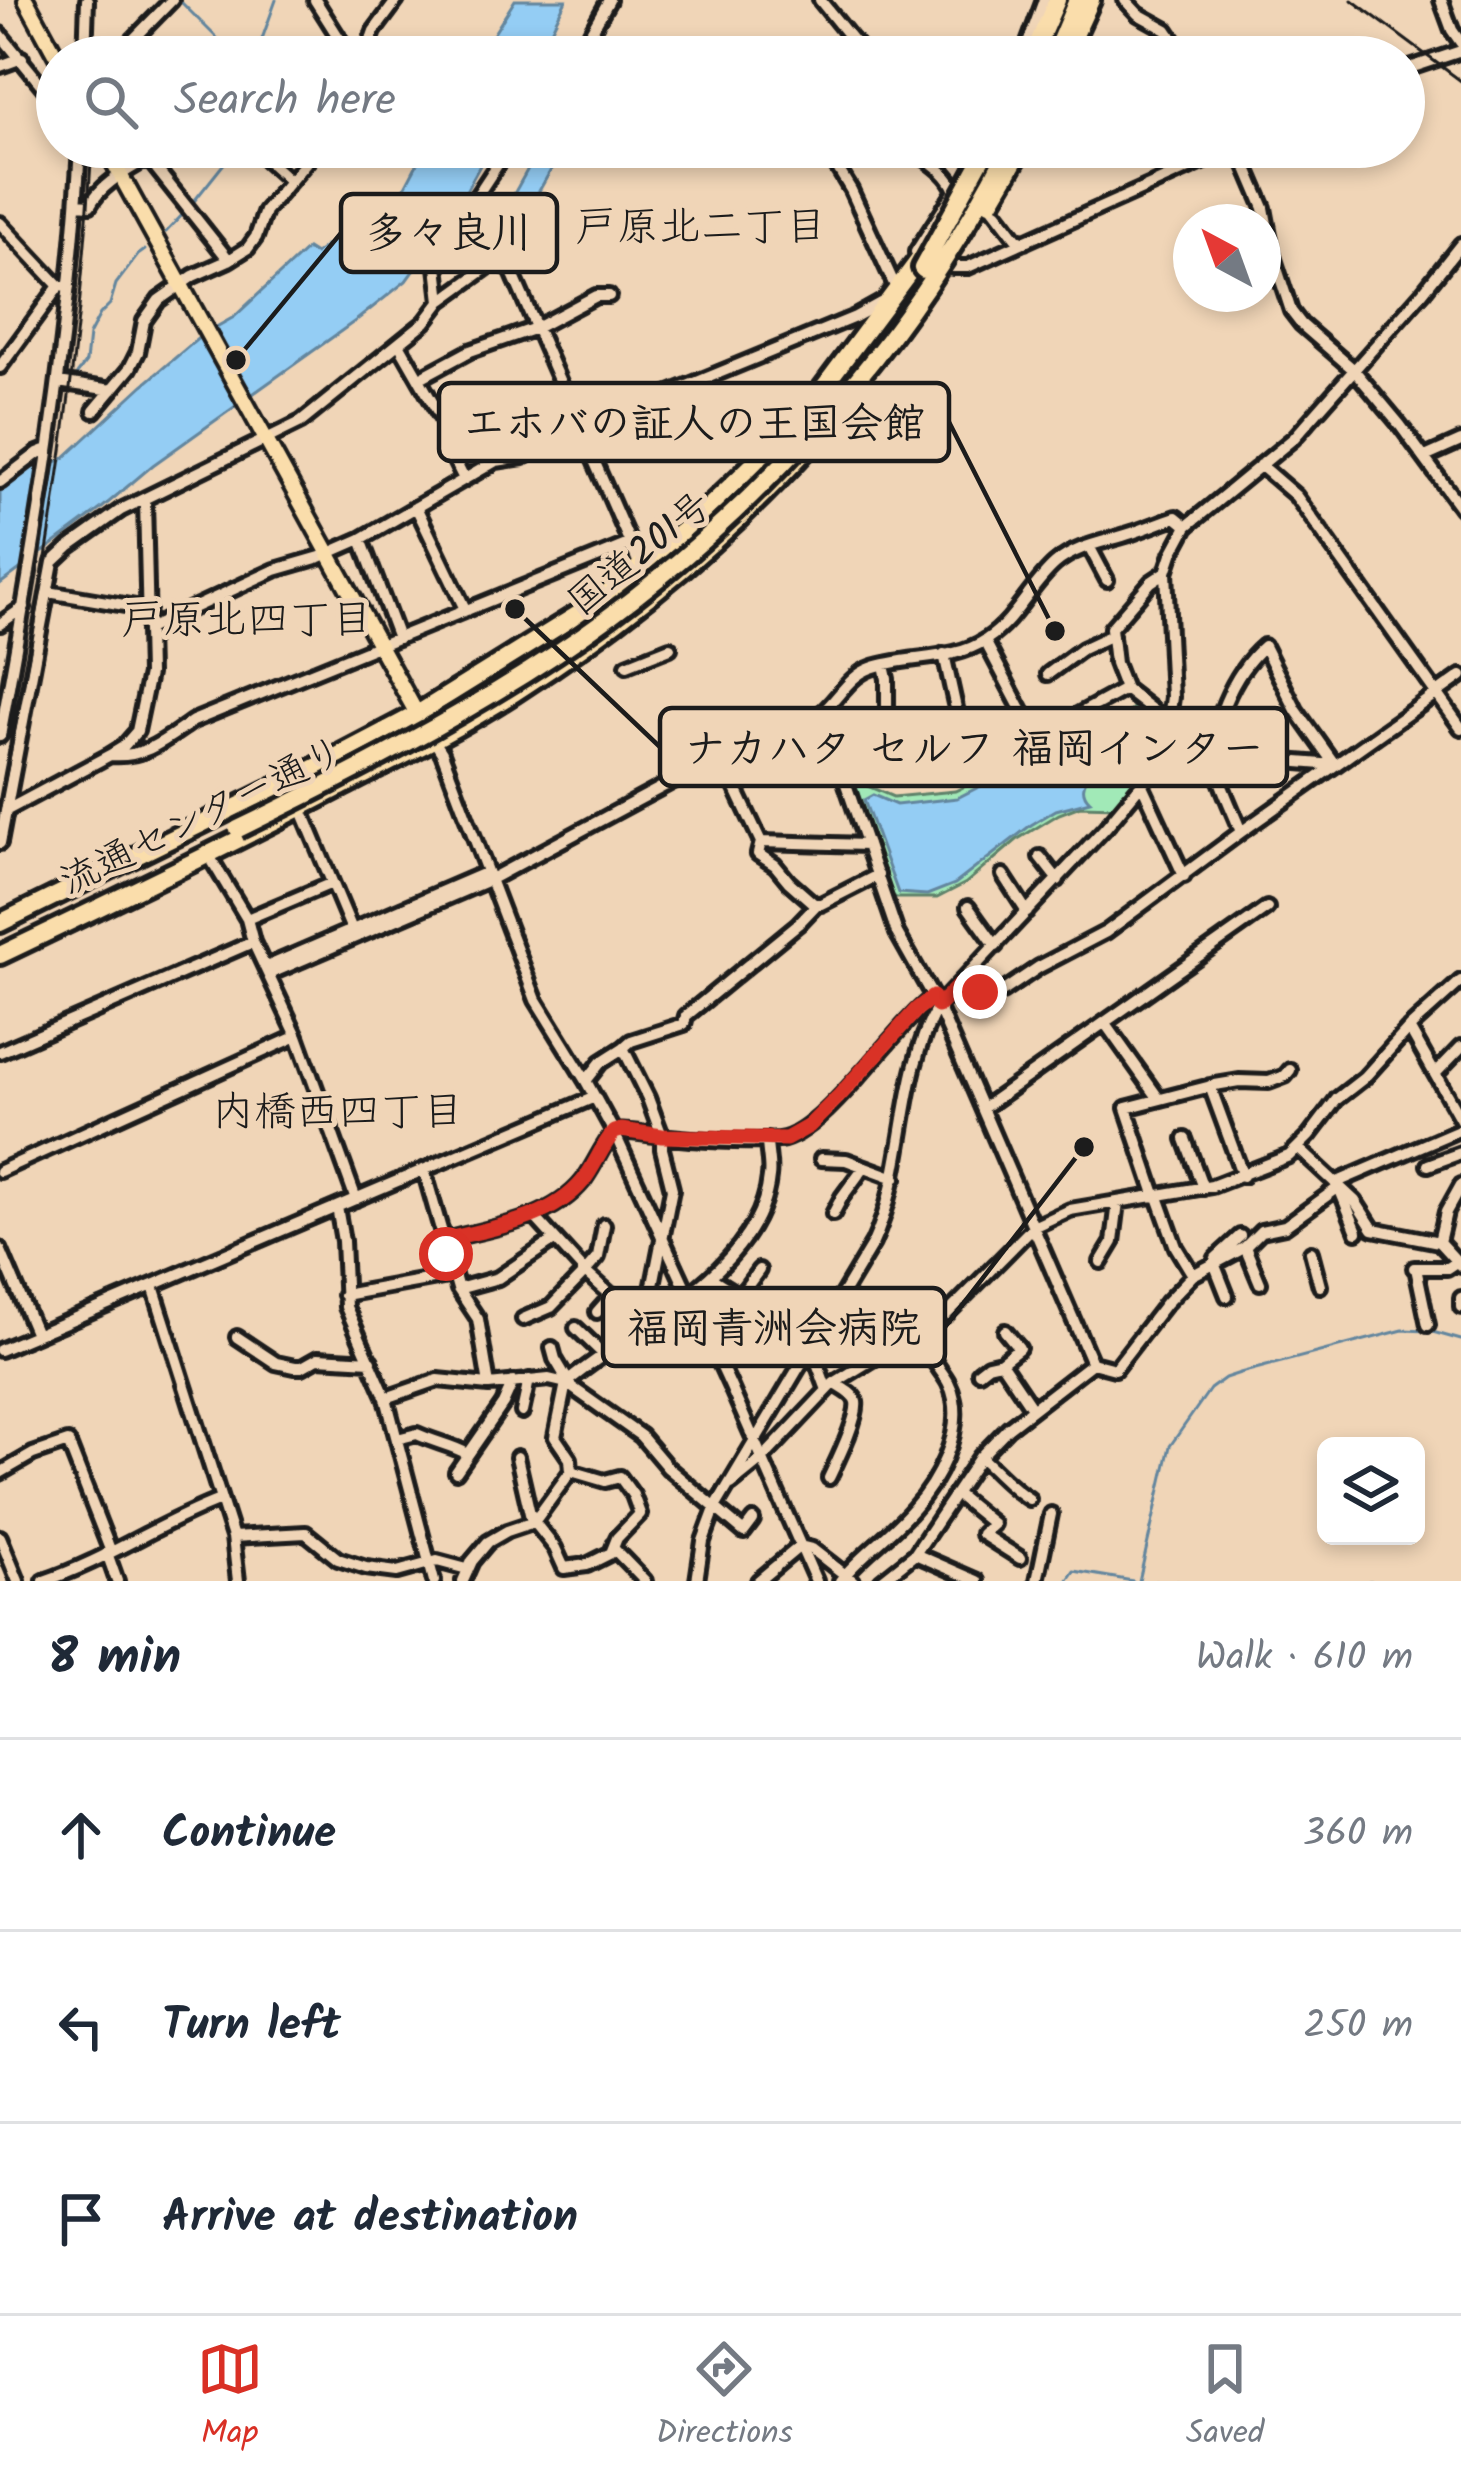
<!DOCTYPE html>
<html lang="en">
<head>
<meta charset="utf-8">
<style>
  body { margin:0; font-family:Kalam,"Klee One",sans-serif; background:#f2f2f3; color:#1f2937 }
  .controls { position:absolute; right:36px; bottom:36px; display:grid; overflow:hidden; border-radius:18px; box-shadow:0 6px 18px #0003 }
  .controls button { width:108px; height:108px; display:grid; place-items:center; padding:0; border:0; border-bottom:3px solid #e0e1e3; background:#fff; color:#1f2937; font:60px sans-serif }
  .compass { position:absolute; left:1173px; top:204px; width:108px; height:108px; border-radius:50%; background:#fff; box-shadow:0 6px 18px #0003; rotate:319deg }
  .stop { position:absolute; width:36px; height:36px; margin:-27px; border:9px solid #d93025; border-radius:50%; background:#fff }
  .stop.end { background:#d93025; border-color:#fff; box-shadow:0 3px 12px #0008 }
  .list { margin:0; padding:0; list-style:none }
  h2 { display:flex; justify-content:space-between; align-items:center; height:156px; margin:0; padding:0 48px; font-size:51px }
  h2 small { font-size:39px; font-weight:400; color:#747a83 }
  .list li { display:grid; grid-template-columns:78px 1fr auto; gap:36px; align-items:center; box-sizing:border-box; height:192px; padding:0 48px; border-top:3px solid #e0e1e3 }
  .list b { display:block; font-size:45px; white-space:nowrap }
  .list em { font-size:39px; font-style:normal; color:#747a83 }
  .icon { flex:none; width:66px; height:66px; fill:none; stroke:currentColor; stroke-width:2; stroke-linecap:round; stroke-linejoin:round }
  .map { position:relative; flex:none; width:1461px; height:1581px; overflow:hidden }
  .search { position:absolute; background:#fff; box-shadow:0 6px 18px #0003; left:36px; right:36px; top:36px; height:132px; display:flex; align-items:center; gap:30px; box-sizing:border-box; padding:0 42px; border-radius:66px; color:#747a83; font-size:45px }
  .sheet { height:732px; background:#fff }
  nav { display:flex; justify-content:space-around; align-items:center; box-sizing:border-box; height:168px; border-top:3px solid #e0e1e3; background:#fff; font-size:33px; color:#747a83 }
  nav a { display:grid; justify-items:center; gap:6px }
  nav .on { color:#d93025 }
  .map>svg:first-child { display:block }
  .green { fill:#a1e9b7; stroke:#5e826a; stroke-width:3 }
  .water { fill:#94cdf4; stroke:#64869e; stroke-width:3 }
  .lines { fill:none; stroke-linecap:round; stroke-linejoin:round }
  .stream { stroke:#64869e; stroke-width:3 }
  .minor-casing { stroke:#1c1c1c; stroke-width:20 }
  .major-casing { stroke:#1c1c1c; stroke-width:22 }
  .highway-casing { stroke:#1c1c1c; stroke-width:26 }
  .minor { stroke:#f0d5b7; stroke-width:10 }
  .major { stroke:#faddab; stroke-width:14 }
  .highway { stroke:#faddab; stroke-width:16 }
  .rail { stroke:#1c1c1c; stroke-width:3 }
  .highway-bridge-casing { stroke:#1c1c1c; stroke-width:26; stroke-linecap:butt }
  .highway-bridge { stroke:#faddab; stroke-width:16 }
  .route { stroke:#d93025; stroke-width:15 }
  .labels { text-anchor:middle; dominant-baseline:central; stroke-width:10; stroke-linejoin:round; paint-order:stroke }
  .street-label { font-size:39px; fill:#1c1c1c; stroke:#f0d5b7 }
  .neighbourhood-label { font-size:42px; fill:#1c1c1c; stroke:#f0d5b7 }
  .leader { fill:none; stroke:#1c1c1c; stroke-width:4.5 }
  .callout-dot { fill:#1c1c1c; stroke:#f0d5b7; stroke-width:4.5 }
  .callout { fill:#f0d5b7; stroke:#1c1c1c; stroke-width:4.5 }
  .callout-label { font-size:42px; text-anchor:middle; font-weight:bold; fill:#1c1c1c }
</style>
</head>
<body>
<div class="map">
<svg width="1461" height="1581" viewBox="0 0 1461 1581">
  <rect width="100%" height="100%" fill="#f0d5b7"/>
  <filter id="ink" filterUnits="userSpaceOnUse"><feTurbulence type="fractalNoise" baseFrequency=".00833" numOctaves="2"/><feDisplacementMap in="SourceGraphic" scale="24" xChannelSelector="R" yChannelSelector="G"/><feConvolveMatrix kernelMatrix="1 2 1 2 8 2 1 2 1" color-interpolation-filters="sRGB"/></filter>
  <g filter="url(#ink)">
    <path class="green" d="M1138 703 1160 720V724L1151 753 1117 807 1080 806 1059 814 1018 839 966 883 937 898H896L891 894 849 784 856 781 893 797 955 791 1067 737H1080L1085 740 1116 725Z"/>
    <path class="water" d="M515 0H566L538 57H479Z
      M426 147H490L450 220 406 281 358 319 153 465 102 508 0 584V491L31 468 62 460 143 385 202 335 234 317 307 249 315 254 339 236 361 230 367 224 372 229 404 189Z
      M540 147H553L561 152 503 255 485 246Z
      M1067 742 1077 744 1083 766 1090 773C1083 783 1080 792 1090 801L1056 810 1031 825 955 884 927 895 898 893 864 800 873 795 896 805 957 798Z"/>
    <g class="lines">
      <path class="stream" d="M179 0 236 57
        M235 56 253 53 262 39 276 0
        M191 205 226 161 227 147
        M166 232 185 212
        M77 374 86 362 89 335 100 314 110 304 116 284 138 255 145 250
        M1067 1581 1074 1571 1133 1581
        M1139 1581 1170 1446 1210 1389 1225 1378 1240 1373 1403 1330 1429 1331 1461 1340
        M1156 1581H1177
        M1369 1581H1371"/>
      <defs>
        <path id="minor" d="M315 0 351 57
          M820 0 866 57
          M1125 0 1138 14 1167 30 1185 57
          M1441 0 1452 30 1461 43
          M0 34 57 104
          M586 41 627 57
          M301 56 342 45
          M85 57 87 0
          M129 57 126 47 172 0
          M365 57 374 31 397 0
          M572 57 586 41 609 0
          M1023 57 1044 0
          M0 66 22 58
          M1404 70 1461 51
          M147 147 148 158 229 260
          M825 147 851 190 895 286
          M916 147 919 154C933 164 949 174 955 191L916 252
          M942 147 971 181
          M961 147 966 153H974L977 147
          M1238 147 1264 208 1273 256 1291 311 1301 324 1354 370 1400 425 1461 508
          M233 152 259 153 289 180
          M987 200 1016 238 1025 242
          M77 204 90 205C102 183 127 171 148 158
          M0 223 59 286
          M457 229 499 259
          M952 267H968L1236 147
          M441 301 436 258 509 147
          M399 344 443 421 450 451 464 479
          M0 367 59 286 69 287
          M420 378 470 351 536 328 596 296H609
          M58 382 112 390
          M94 411 130 368 138 352 144 321 159 300 193 276 229 260 248 248 256 237 265 211 319 147
          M1425 457 1461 441
          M1260 465 1296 496 1461 728
          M0 482 38 453 48 449
          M416 507 465 609
          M361 539 398 638
          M1089 546 1107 580
          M1166 572 1151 582 1111 628 1115 663 1125 689 1161 717 1217 726
          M48 592 148 609
          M0 624 24 607
          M148 629 275 570 320 557 361 539 496 461 523 457 580 430 855 317 882 302
          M985 641 1025 717 1037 728 1052 729 1125 689
          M944 654 971 776
          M627 665 670 648
          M884 665 887 679V731
          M1048 674 1082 649 1112 635
          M825 713 829 720 846 784 897 933 938 1006 1092 1363 1115 1369 1166 1303 1193 1275 1244 1248 1261 1231 1285 1226 1339 1187
          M417 714 442 753 536 1000 586 1081 614 1132 730 1385 816 1581
          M1037 728 1046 748
          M0 736C36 541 69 345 80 147
          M110 755C145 758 165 740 193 721L629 544
          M721 757 761 842 867 845
          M1153 766 1197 767 1247 758 1335 765
          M1142 785 1184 876
          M301 808 353 932
          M7 810 110 755 123 747 137 731 149 674 145 500
          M1241 832C1233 811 1222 790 1216 768 1206 730 1235 671 1264 646L1296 710 1335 765
          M761 842 758 854 775 865 789 882 814 904H821L878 875
          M0 843 53 562 69 547 121 510 301 422 425 322 441 301 499 259 512 272 640 566
          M208 854 247 919 253 942 297 1036 356 1199
          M1040 857 1058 880
          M1003 875 1027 912
          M968 907 996 946
          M247 919 332 883
          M266 967 487 872
          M269 974 489 880 707 763 809 722C835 708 845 677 871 668 908 655 954 662 987 639 1016 620 1030 586 1055 564 1077 545 1106 542 1132 533 1147 528 1161 522 1176 517L1187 526
          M960 984 980 992H1002L1039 967 1106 932 1241 832 1461 676
          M1105 1023 1159 1099
          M1409 1028 1461 1120
          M623 1048 631 1041 684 1024 686 1016 798 924 817 904
          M0 1052 253 942
          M1435 1074 1461 1047
          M586 1081 601 1062 623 1048 648 1098 662 1136V1149L672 1189 645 1325
          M1210 1086 1243 1176
          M983 1108 1267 908
          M1185 1139 1203 1188
          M1298 1148 1355 1201 1373 1229 1439 1242 1461 1266
          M821 1159 846 1160 895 1178
          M1428 1165 1461 1153
          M424 1170 458 1289 478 1319 489 1385
          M0 1171 297 1036
          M1335 1183 1461 1129
          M1340 1190 1357 1232
          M1156 1197 1126 1108 1215 1085 1239 1081 1269 1082 1285 1076 1290 1070
          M1158 1197 1176 1247 1193 1275
          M337 1207 343 1241 346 1307 386 1398 434 1581
          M833 1214 842 1197 864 1167
          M534 1216 585 1272 645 1325
          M444 1240C491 1228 551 1221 583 1181 595 1165 601 1147 614 1132 629 1130 644 1134 659 1136 694 1140 745 1143 779 1140 823 1135 894 1026 933 997
          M1439 1242 1446 1212 1461 1185
          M1245 1247 1260 1283
          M0 1249 36 1334
          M1311 1252 1320 1286
          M1101 1262 1113 1242 1118 1202
          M1414 1268H1447L1456 1262
          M1416 1268 1428 1325
          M711 1278 740 1296 759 1270
          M153 1286 233 1537 238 1581
          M458 1289 498 1278 554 1240
          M344 1295 454 1275
          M1227 1296 1214 1263 1216 1258 1240 1236
          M1461 1298V1307
          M597 1312 612 1295
          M523 1319 551 1307 585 1272 598 1257 604 1225
          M576 1328 603 1354
          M237 1337 276 1363 295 1367H302L318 1358 371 1361
          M810 1344 827 1390
          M552 1348 555 1359 568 1381
          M0 1350 595 1097
          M1001 1362 1019 1348 1005 1331
          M979 1372 988 1365 1001 1362 1032 1408
          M386 1398 438 1380 489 1385 549 1379 566 1383 641 1436 668 1468 744 1532 753 1520
          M522 1412 529 1380
          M397 1439 417 1434C434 1442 452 1445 468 1454
          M517 1457 531 1518 555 1548 564 1568 587 1565 611 1553 617 1538 640 1514 633 1495 620 1477 605 1481 571 1471
          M980 1457C997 1471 1010 1488 1029 1499
          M456 1472 503 1404 513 1382
          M0 1473 33 1454 68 1442 111 1552
          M829 1478C836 1463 859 1417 856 1402 854 1393 841 1388 834 1383
          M731 1484 763 1458 834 1383 947 1314 1033 1227 1070 1210 1212 1186 1289 1156 1309 1136 1337 1099 1364 1078 1409 1028 1461 981
          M956 1494 993 1524 982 1534 1020 1558
          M0 1537 18 1581
          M233 1537 306 1533 338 1559 366 1568 397 1572 437 1561 467 1569
          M614 1549 645 1581
          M107 1553 117 1581
          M915 1554 977 1581
          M44 1581C105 1561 159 1523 220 1500
          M463 1581 472 1561 488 1542 507 1531 534 1522 571 1471 570 1459 555 1437 566 1383C631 1328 760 1272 769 1177 771 1166 767 1152 767 1140
          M697 1581 703 1541 716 1506 873 1243C908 1167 897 1077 938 1006L1106 827 1145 780 1153 766 1169 719 1172 697 1166 572 1172 554 1187 526 1294 438 1423 292 1461 244
          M758 1581 800 1546 812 1549 853 1581
          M840 1581C861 1554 891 1535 913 1509 938 1482 961 1436 954 1399 948 1365 918 1365 936 1323
          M881 1581 915 1554 980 1457 1008 1428 1092 1363
          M1037 1581 1051 1514"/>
        <path id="major" d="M26 0 57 57
          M105 147 417 714"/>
        <path id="highway" d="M1032 57 1057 0
          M1053 57 1077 0
          M1065 57 1091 0
          M0 923 293 779 417 714 596 603 692 523 769 449 814 400 926 250
          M0 955C113 901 226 847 337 789 397 759 458 729 514 693 625 622 727 538 815 440"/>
      </defs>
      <use href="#minor" class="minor-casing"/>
      <use href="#major" class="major-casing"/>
      <use href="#highway" class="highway-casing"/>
      <use href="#minor" class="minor"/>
      <use href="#major" class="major"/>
      <use href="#highway" class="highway"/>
      <path class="rail" d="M1352 0 1461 81
        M92 57 95 0
        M0 803C46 587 79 368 92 147"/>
      <defs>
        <path id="highway-bridge" d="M990 203 1023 147
          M924 270 922 268 988 147
          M238 829C347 776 456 720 557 653 745 528 907 348 1009 147"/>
      </defs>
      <use href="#highway-bridge" class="highway-bridge-casing"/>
      <use href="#highway-bridge" class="highway-bridge"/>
    </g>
  </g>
  <g class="lines" filter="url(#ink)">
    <path class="route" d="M446 1254 444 1240C491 1228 550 1221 583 1181 595 1166 601 1147 614 1132L621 1130 662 1136 786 1139 809 1126 840 1095 917 1009 933 997 938 1006 960 984 980 992"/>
  </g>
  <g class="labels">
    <g class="street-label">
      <text transform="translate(641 555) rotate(-39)">国道201号</text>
      <text transform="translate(203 818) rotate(-26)">流通センター通り</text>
    </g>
    <g class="neighbourhood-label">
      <text x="701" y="228">戸原北二丁目</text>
      <text x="247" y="621">戸原北四丁目</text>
      <text x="338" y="1113">内橋西四丁目</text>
    </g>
  </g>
  <path class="leader" d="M236 360L341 233M1055 631L949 422M515 609L660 747M1084 1147L945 1327"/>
  <g class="callout-dot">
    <circle cx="236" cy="360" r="12"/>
    <circle cx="1055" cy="631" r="12"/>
    <circle cx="515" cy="609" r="12"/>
    <circle cx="1084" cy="1147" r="12"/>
  </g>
  <g class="callout">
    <rect x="341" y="194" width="216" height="78" rx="12"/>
    <rect x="439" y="383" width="510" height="78" rx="12"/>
    <rect x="660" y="708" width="627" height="78" rx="12"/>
    <rect x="603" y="1288" width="342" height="78" rx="12"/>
  </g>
  <g class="callout-label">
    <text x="449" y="247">多々良川</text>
    <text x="694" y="437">エホバの証人の王国会館</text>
    <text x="974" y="762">ナカハタ セルフ 福岡インター</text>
    <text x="774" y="1342">福岡青洲会病院</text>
  </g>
</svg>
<div class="controls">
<button><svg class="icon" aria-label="layers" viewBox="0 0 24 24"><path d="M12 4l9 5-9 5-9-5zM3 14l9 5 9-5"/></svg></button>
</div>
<svg class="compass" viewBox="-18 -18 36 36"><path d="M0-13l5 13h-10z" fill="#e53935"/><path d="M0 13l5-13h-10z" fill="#747a83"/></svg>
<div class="stop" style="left:446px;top:1254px"></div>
<div class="stop end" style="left:980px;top:992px"></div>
<div class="search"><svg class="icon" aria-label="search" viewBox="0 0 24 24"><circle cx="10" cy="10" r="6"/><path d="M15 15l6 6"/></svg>Search here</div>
</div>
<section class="sheet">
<h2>8 min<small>Walk · 610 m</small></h2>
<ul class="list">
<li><svg class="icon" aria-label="ahead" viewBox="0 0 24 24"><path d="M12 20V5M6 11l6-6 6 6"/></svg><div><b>Continue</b></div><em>360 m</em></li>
<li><svg class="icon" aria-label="left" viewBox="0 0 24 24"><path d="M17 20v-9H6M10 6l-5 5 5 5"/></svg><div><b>Turn left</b></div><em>250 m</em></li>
<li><svg class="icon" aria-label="arrive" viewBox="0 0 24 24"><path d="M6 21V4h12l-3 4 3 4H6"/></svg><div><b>Arrive at destination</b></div></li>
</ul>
</section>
<nav>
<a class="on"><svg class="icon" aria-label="map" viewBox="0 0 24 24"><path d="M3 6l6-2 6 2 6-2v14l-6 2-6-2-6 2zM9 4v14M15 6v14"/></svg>Map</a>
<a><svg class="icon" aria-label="directions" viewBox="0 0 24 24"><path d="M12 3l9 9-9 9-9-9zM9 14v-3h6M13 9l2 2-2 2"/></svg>Directions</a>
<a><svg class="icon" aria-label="saved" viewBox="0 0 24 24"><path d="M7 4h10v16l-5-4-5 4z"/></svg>Saved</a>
</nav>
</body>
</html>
